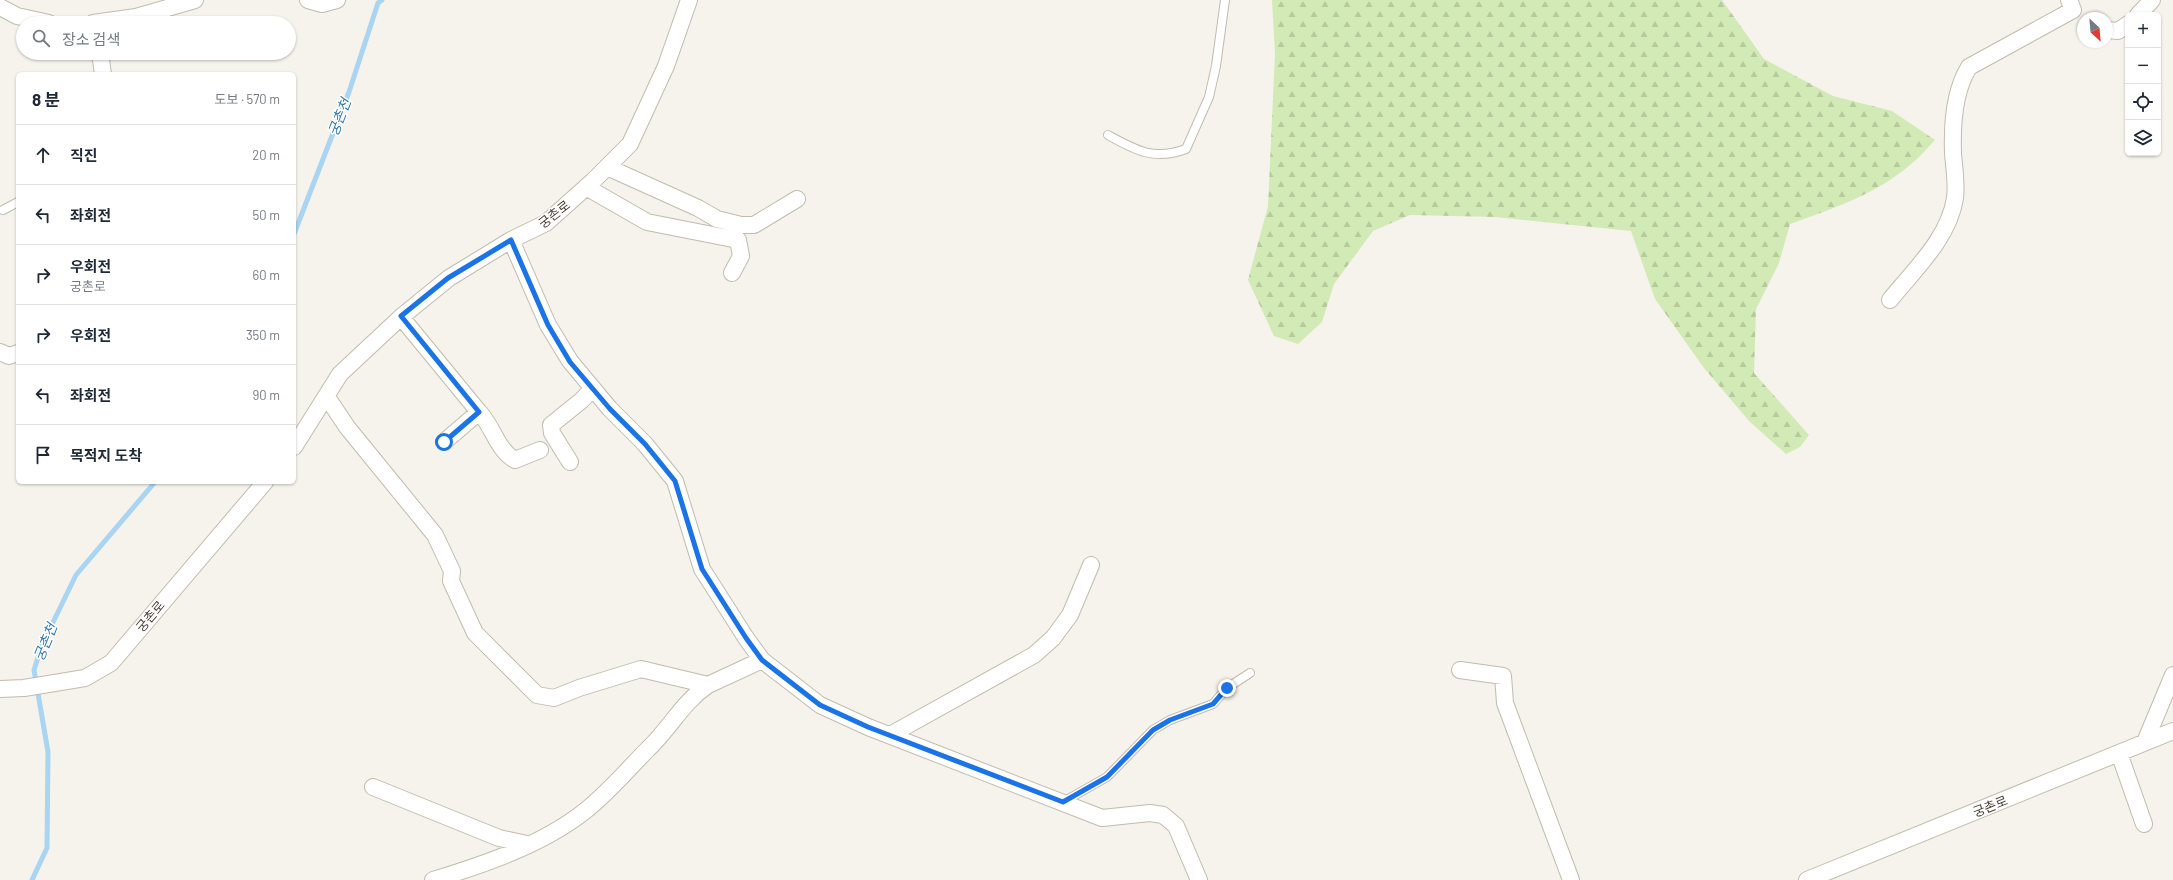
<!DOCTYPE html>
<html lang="ko">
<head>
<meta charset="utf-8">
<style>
  body { margin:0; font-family:Barlow,"Noto Sans KR",sans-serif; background:#f2f2f3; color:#1f2937 }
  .controls { position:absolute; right:12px; top:12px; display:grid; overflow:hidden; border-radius:6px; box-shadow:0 1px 3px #0004 }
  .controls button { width:36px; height:36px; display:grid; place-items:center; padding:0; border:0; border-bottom:1px solid #e0e1e3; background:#fff; color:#1f2937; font:20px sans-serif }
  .compass { position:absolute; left:2077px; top:12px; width:36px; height:36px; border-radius:50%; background:#fff; box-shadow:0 1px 3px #0004; rotate:154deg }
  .stop { position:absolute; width:12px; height:12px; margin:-9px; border:3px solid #1a73e8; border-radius:50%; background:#fff }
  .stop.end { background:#1a73e8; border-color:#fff; box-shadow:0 1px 4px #0008 }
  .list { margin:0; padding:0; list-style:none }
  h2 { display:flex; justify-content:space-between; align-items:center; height:52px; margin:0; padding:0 16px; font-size:17px }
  h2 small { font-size:13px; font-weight:400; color:#747a83 }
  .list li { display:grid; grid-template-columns:26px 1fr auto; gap:12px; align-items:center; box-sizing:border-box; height:60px; padding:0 16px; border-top:1px solid #e0e1e3 }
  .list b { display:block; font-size:15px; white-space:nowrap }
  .list p { margin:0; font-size:13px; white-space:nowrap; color:#747a83 }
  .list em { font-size:13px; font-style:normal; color:#747a83 }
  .icon { flex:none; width:22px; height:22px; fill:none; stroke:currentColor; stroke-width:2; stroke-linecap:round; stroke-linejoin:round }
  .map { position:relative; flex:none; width:2173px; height:880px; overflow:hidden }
  .search { position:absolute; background:#fff; box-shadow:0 1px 3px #0004; left:16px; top:16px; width:280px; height:44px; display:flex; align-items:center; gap:10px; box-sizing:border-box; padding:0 14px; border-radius:22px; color:#747a83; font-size:15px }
  .panel { position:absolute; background:#fff; box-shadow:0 1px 3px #0004; left:16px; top:72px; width:280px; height:412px; border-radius:6px }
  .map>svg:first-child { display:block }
  .forest { fill:url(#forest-firs) }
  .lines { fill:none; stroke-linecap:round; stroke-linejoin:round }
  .stream { stroke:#a9d4f2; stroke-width:5 }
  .service-casing { stroke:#c2bbae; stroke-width:10 }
  .minor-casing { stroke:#c2bbae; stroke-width:18 }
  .service { stroke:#fff; stroke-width:8 }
  .minor { stroke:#fff; stroke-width:16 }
  .route { stroke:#1a73e8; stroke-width:5 }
  .labels { text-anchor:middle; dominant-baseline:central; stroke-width:3; stroke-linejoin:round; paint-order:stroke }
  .street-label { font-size:13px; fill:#4b4439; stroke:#fff }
  .water-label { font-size:14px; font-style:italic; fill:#2e7ab2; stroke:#fff }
</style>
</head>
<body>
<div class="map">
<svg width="2173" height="880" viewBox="0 0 2173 880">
  <defs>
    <pattern id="forest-firs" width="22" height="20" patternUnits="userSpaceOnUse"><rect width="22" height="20" fill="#d2eab5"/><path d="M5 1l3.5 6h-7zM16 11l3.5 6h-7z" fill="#b6ca9c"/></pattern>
  </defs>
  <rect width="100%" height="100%" fill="#f6f3ec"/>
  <path class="forest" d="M1272 0H1722L1764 59 1833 96 1892 111 1935 140C1927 148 1920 157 1911 164 1877 194 1832 209 1790 224L1779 263 1756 309 1754 373 1809 435 1800 447 1786 454 1749 421 1704 368 1655 299 1631 231 1495 217 1410 215 1373 231 1334 284 1322 322 1298 344 1274 336 1248 280 1268 206 1275 54Z"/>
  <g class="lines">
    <path class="stream" d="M294 234 349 92 378 3 382 0
      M32 880 47 848 48 752 34 670 42 645 76 575 155 482"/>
    <defs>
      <path id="service" d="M1108 135C1135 150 1154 161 1186 149L1209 97 1216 66 1225 0
        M3 210 18 202
        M1063 802 1107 777 1153 730 1170 720 1213 704 1227 688 1250 673"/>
      <path id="minor" d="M308 0 322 4 337 0
        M0 7 17 16 49 23
        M2138 15 2152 0
        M93 23 136 17 195 0
        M2107 30 2118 31 2128 24
        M100 53 103 74
        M607 167 698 208 717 219 741 225H754L797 199
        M586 187 647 222 738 240 741 256 732 273
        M511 240 548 325 570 361 610 409 645 444 675 481 702 569 746 638 762 660 820 705 868 727 1102 818 1150 813 1163 815 1176 826 1199 880
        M1890 300C1914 270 1949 238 1955 198 1957 183 1954 168 1953 153 1952 125 1954 91 1969 67L2073 10 2069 0
        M401 317 479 412 444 442
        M0 352 9 356 18 353
        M327 397 347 427 435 535 452 571 451 581 475 633 537 695 554 698 579 688 641 669 708 685 762 660
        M479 412C493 426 497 450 515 460L540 450
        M294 447 340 374 401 317 449 278 511 240 546 223 593 181 630 144 666 66 689 0
        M570 462 552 433 551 425 582 400 592 389
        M1460 670 1503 676 1505 703 1571 880
        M0 689 24 688 85 678 111 663 265 482
        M890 735 1034 655 1053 638 1070 615 1091 565
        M2145 742 2173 675
        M2119 753 2144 824
        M373 787 499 838 527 844
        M433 880C485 864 542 845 585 811 608 793 628 769 648 749 670 728 683 702 708 685
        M1807 880 2173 731"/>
    </defs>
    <use href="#service" class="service-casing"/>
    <use href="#minor" class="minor-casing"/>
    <use href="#service" class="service"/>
    <use href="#minor" class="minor"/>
  </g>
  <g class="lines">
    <path class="route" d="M444 442 479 412 401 316 448 278 511 240 548 325 570 362 610 409 645 444 675 481 702 569 746 638 762 660 820 705 868 727 1063 802 1107 777 1153 730 1170 720 1213 704 1227 688"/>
  </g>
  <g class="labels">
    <g class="street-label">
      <text transform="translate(554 214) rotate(-38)">궁촌로</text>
      <text transform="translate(150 616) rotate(-50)">궁촌로</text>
      <text transform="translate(1990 806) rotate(-22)">궁촌로</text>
    </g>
    <g class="water-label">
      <text transform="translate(339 117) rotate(-69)">궁촌천</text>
      <text transform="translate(45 642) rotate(-68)">궁촌천</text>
    </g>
  </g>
</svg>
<div class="controls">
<button>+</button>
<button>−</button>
<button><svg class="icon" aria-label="locate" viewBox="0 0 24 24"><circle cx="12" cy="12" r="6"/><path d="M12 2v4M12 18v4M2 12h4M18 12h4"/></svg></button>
<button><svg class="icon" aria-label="layers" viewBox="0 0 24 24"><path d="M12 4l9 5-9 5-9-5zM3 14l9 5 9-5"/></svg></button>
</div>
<svg class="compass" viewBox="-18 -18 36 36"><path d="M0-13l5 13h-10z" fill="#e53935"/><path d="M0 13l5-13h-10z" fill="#747a83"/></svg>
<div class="stop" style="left:444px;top:442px"></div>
<div class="stop end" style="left:1227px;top:688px"></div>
<div class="search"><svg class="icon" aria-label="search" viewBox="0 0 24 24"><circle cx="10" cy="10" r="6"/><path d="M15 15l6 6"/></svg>장소 검색</div>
<section class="panel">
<h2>8 분<small>도보 · 570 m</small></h2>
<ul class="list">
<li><svg class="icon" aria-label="ahead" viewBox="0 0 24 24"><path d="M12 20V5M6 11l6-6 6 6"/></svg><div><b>직진</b></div><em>20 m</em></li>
<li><svg class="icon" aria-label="left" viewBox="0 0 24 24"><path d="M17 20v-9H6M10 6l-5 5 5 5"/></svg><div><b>좌회전</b></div><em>50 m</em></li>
<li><svg class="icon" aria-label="right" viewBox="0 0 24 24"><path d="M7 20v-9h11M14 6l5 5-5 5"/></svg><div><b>우회전</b><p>궁촌로</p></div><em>60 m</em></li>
<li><svg class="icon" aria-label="right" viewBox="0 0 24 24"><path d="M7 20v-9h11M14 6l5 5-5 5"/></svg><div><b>우회전</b></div><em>350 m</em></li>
<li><svg class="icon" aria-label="left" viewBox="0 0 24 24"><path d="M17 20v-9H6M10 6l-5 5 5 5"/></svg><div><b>좌회전</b></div><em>90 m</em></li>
<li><svg class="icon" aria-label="arrive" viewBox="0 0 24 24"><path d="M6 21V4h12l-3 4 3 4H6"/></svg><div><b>목적지 도착</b></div></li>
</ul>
</section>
</div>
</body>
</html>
